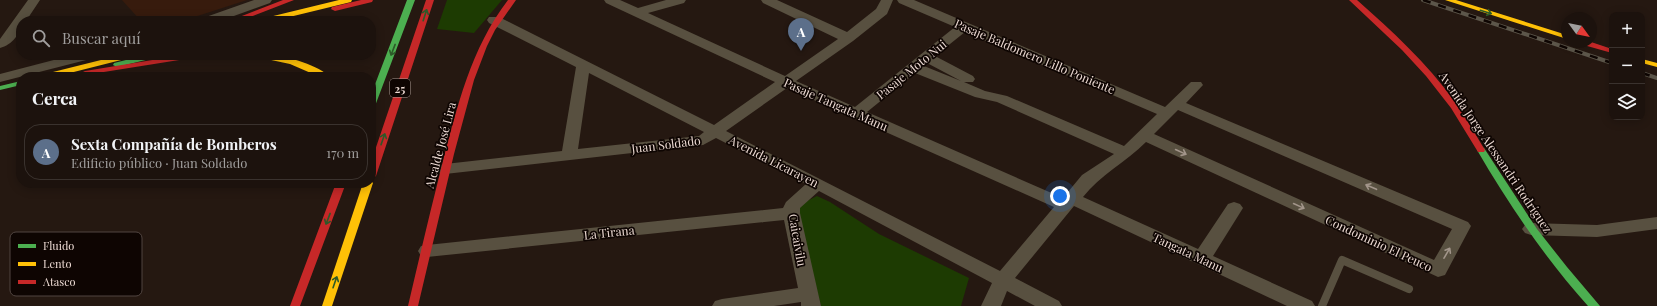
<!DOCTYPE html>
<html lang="es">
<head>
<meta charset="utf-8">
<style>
  body { margin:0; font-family:"Playfair Display",serif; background:#29201b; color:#f1f3f6 }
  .controls { position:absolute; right:12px; top:12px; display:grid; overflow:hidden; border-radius:8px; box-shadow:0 2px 10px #0003 }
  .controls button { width:36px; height:36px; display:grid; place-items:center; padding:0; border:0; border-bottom:1px solid #3a322e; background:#1c120d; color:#f1f3f6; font:20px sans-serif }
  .compass { position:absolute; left:1561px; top:12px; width:36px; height:36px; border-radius:50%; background:#1c120d; box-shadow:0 2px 10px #0003; rotate:123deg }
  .you { position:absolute; left:1060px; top:196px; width:14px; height:14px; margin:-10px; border:3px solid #fff; border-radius:50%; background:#1a73e8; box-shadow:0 0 0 6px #1a73e833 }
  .badge { display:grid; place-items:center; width:26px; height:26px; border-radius:50%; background:#a6968f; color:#fff; font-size:13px; font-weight:700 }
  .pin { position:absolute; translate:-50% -33px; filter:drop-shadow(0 1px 2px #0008) }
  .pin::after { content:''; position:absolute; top:21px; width:14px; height:12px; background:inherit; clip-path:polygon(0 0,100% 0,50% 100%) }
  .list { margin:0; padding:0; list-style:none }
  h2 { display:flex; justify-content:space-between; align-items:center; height:52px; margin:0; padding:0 16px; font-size:17px }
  h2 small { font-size:13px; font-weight:400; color:#a09e9d }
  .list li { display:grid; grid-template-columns:26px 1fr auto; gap:12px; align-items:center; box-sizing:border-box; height:56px; margin:0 8px 8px; padding:0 8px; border:1px solid #3a322e; border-radius:16px }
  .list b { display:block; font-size:15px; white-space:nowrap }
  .list p { margin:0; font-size:13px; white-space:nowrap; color:#a09e9d }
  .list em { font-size:13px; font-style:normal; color:#a09e9d }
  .icon { flex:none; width:22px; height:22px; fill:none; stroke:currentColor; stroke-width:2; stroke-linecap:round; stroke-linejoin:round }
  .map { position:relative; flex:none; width:1657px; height:306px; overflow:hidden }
  .search { position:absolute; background:#1c120d; box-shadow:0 2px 10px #0003; left:16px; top:16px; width:360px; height:44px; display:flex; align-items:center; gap:10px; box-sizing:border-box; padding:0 14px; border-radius:16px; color:#a09e9d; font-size:15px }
  .panel { position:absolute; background:#1c120d; box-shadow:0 2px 10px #0003; left:16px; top:72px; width:360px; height:116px; border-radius:16px }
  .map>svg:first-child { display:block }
  .built { fill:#371b0d }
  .green { fill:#1d3b02 }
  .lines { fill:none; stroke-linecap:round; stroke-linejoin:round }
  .lane { stroke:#585040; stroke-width:8 }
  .street { fill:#585040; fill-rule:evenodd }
  .fast { fill:#4caf50; fill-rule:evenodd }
  .slow { fill:#ffc107; fill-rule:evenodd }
  .jam { fill:#c62828; fill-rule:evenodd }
  .rail-casing { stroke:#5c564a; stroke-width:4 }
  .rail { stroke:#0e0502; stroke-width:2.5; stroke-dasharray:8; stroke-linecap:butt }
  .oneway { stroke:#2d5a29 }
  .oneway2 { stroke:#a2958a }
  .labels { text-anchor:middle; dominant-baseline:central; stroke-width:3.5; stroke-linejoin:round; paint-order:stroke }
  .shield { fill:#0e0502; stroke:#a99a94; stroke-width:1 }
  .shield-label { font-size:11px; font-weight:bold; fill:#ecdad3 }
  .street-label { font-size:12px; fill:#ecdad3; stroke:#0e0502 }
  .key { fill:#0e0502; stroke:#514541; stroke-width:1 }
  .key-label { font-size:11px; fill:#ecdad3 }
</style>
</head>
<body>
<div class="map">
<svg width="1657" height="306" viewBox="0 0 1657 306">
  <rect width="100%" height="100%" fill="#251811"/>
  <path class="built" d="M122 0H247L182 21H141Z"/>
  <path class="green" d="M447 0H502L474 33 437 29Z
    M817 196 830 202 879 234 969 278 961 306H821L796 211 807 201Z"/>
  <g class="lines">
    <path class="lane" d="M1322 306 1342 260 1409 289"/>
    <path class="street" d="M28 0H40L26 21H21C21 34 12 45 0 48V39Z
      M254 0H272L270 3 220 21H201L203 18Z
      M604 0H620L638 8 666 0H686L684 3 648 13 785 76 838 39 763 3 761 0H777L847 32 876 9 881 0H893L887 14 853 41 796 81 855 107 955 27 899 3 897 0H914L1165 107 1191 82H1201L1203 85 1186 103 1468 222 1471 226 1445 275 1438 277 1146 142C1126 162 1100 175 1083 197L1198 249 1228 204 1234 202 1240 204 1243 208 1213 256 1312 301 1315 306H1287L1074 206 1015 278 1059 301 1062 306H1035L1007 291 1001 306H981L992 283 819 191 800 208V213L821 306H801V302L774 306H712L715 301 722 299 798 288 784 220 427 257 421 256 418 251 421 246 427 245 783 208 786 202 806 184 716 138 703 145 445 174 439 173 437 169 439 165 445 164 562 151 576 67 489 23 487 20 489 17H499L714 125 775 82 606 3ZM965 32 1157 114 1124 146 1007 96 985 91 964 82H973L975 79 973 76 935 56ZM927 63 961 81 924 66ZM589 73 704 132 699 136 578 149ZM915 73 975 97 997 102 1114 154 1082 175 1063 198 867 112ZM787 88 1054 207 1000 271 726 131ZM1178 110 1452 229 1434 260 1154 134Z
      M73 55H96L94 58 0 82V74Z
      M1657 217V229L1597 237 1531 235 1525 233 1522 229 1525 225 1531 223 1597 225Z"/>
    <path class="fast" d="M407 0H415L375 106 371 109V95Z
      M146 55H159L158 57 117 67 113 65 114 63Z
      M21 81V85L0 90V86Z
      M1481 147 1484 148 1537 229 1567 267 1600 306H1588C1545 258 1509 205 1477 150Z"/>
    <path class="slow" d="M339 0H352L351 2 273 21H260L261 19Z
      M1445 0H1456L1567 35V39Z
      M121 55H134L133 57 54 77H40L41 75Z
      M253 55C259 55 266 55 272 55 287 56 320 66 330 77H320L290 64 257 57Z
      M1642 59 1657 63V67L1642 63Z
      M371 181 373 183 332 306H322L363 183H371Z"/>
    <path class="jam" d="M283 0H294L240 21H229Z
      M361 0H373L372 2 335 11 331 9 332 7Z
      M426 0H434L376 176 371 179V162Z
      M508 0H516L495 30 487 46 474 80 454 154 418 306H408C419 259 430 212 442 165 457 107 471 48 508 0Z
      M1349 0H1357C1392 31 1427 63 1454 101 1466 117 1475 134 1485 150L1484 152H1478L1451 108 1426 76 1402 50Z
      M1579 42H1591L1612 49V53L1580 44Z
      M183 55H202L198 57 85 75 81 73 85 71Z
      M336 183H346L300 306H290Z"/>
    <defs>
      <path id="rail" d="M1423 0 1612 63
        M1642 73 1657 78"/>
    </defs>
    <use href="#rail" class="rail-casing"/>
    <use href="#rail" class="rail"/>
  </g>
  <defs><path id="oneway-shaft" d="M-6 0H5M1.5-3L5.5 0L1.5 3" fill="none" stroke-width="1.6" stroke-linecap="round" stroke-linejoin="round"/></defs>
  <g class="oneway">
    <use href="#oneway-shaft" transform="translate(1486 12) rotate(17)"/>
    <use href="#oneway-shaft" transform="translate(425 15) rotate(-72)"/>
    <use href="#oneway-shaft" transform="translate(393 50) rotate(111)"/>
    <use href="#oneway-shaft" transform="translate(383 139) rotate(-71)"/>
    <use href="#oneway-shaft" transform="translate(328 219) rotate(111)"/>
    <use href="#oneway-shaft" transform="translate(335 282) rotate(-71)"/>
  </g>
  <g class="oneway2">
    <use href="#oneway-shaft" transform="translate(1181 152) rotate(25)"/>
    <use href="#oneway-shaft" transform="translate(1371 187) rotate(-157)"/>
    <use href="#oneway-shaft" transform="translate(1299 206) rotate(25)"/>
    <use href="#oneway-shaft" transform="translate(1447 253) rotate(-60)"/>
  </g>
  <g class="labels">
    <rect class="shield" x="390" y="79" width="20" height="18" rx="3"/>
    <g class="shield-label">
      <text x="400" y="88">25</text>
    </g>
    <g class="street-label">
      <text transform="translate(1035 56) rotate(23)">Pasaje Baldomero Lillo Poniente</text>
      <text transform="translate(911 69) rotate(-39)">Pasaje Moto Nui</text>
      <text transform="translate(836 104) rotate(24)">Pasaje Tangata Manu</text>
      <text transform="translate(666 144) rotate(-7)">Juan Soldado</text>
      <text transform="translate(440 145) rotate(-75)">Alcalde José Lira</text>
      <text transform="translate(1496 152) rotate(56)">Avenida Jorge Alessandri Rodríguez</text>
      <text transform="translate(774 161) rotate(27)">Avenida Licarayen</text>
      <text transform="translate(609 232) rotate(-6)">La Tirana</text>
      <text transform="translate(798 240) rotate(80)">Caicaivilu</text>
      <text transform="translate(1379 243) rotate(25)">Condominio El Peuco</text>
      <text transform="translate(1188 252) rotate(25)">Tangata Manu</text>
    </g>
  </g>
  <rect x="10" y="232" width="132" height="64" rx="6" class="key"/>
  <rect x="18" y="244" width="18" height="4" fill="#4caf50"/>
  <rect x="18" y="262" width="18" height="4" fill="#ffc107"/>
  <rect x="18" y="280" width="18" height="4" fill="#c62828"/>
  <g class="key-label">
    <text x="43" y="250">Fluido</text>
    <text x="43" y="268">Lento</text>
    <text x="43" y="286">Atasco</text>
  </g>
</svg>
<div class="controls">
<button>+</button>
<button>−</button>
<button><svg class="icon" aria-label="layers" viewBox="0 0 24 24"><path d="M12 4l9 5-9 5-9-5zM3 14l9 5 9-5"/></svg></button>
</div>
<svg class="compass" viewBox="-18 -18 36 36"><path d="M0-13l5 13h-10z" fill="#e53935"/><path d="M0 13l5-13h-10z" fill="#a09e9d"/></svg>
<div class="you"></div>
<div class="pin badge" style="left:801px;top:51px;background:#5c6f8a">A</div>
<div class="search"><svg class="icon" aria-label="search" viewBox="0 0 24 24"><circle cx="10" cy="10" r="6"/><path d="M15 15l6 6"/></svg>Buscar aquí</div>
<section class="panel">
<h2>Cerca<small></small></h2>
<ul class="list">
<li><span class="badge" style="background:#5c6f8a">A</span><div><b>Sexta Compañía de Bomberos</b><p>Edificio público · Juan Soldado</p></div><em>170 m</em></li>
</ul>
</section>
</div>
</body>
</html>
